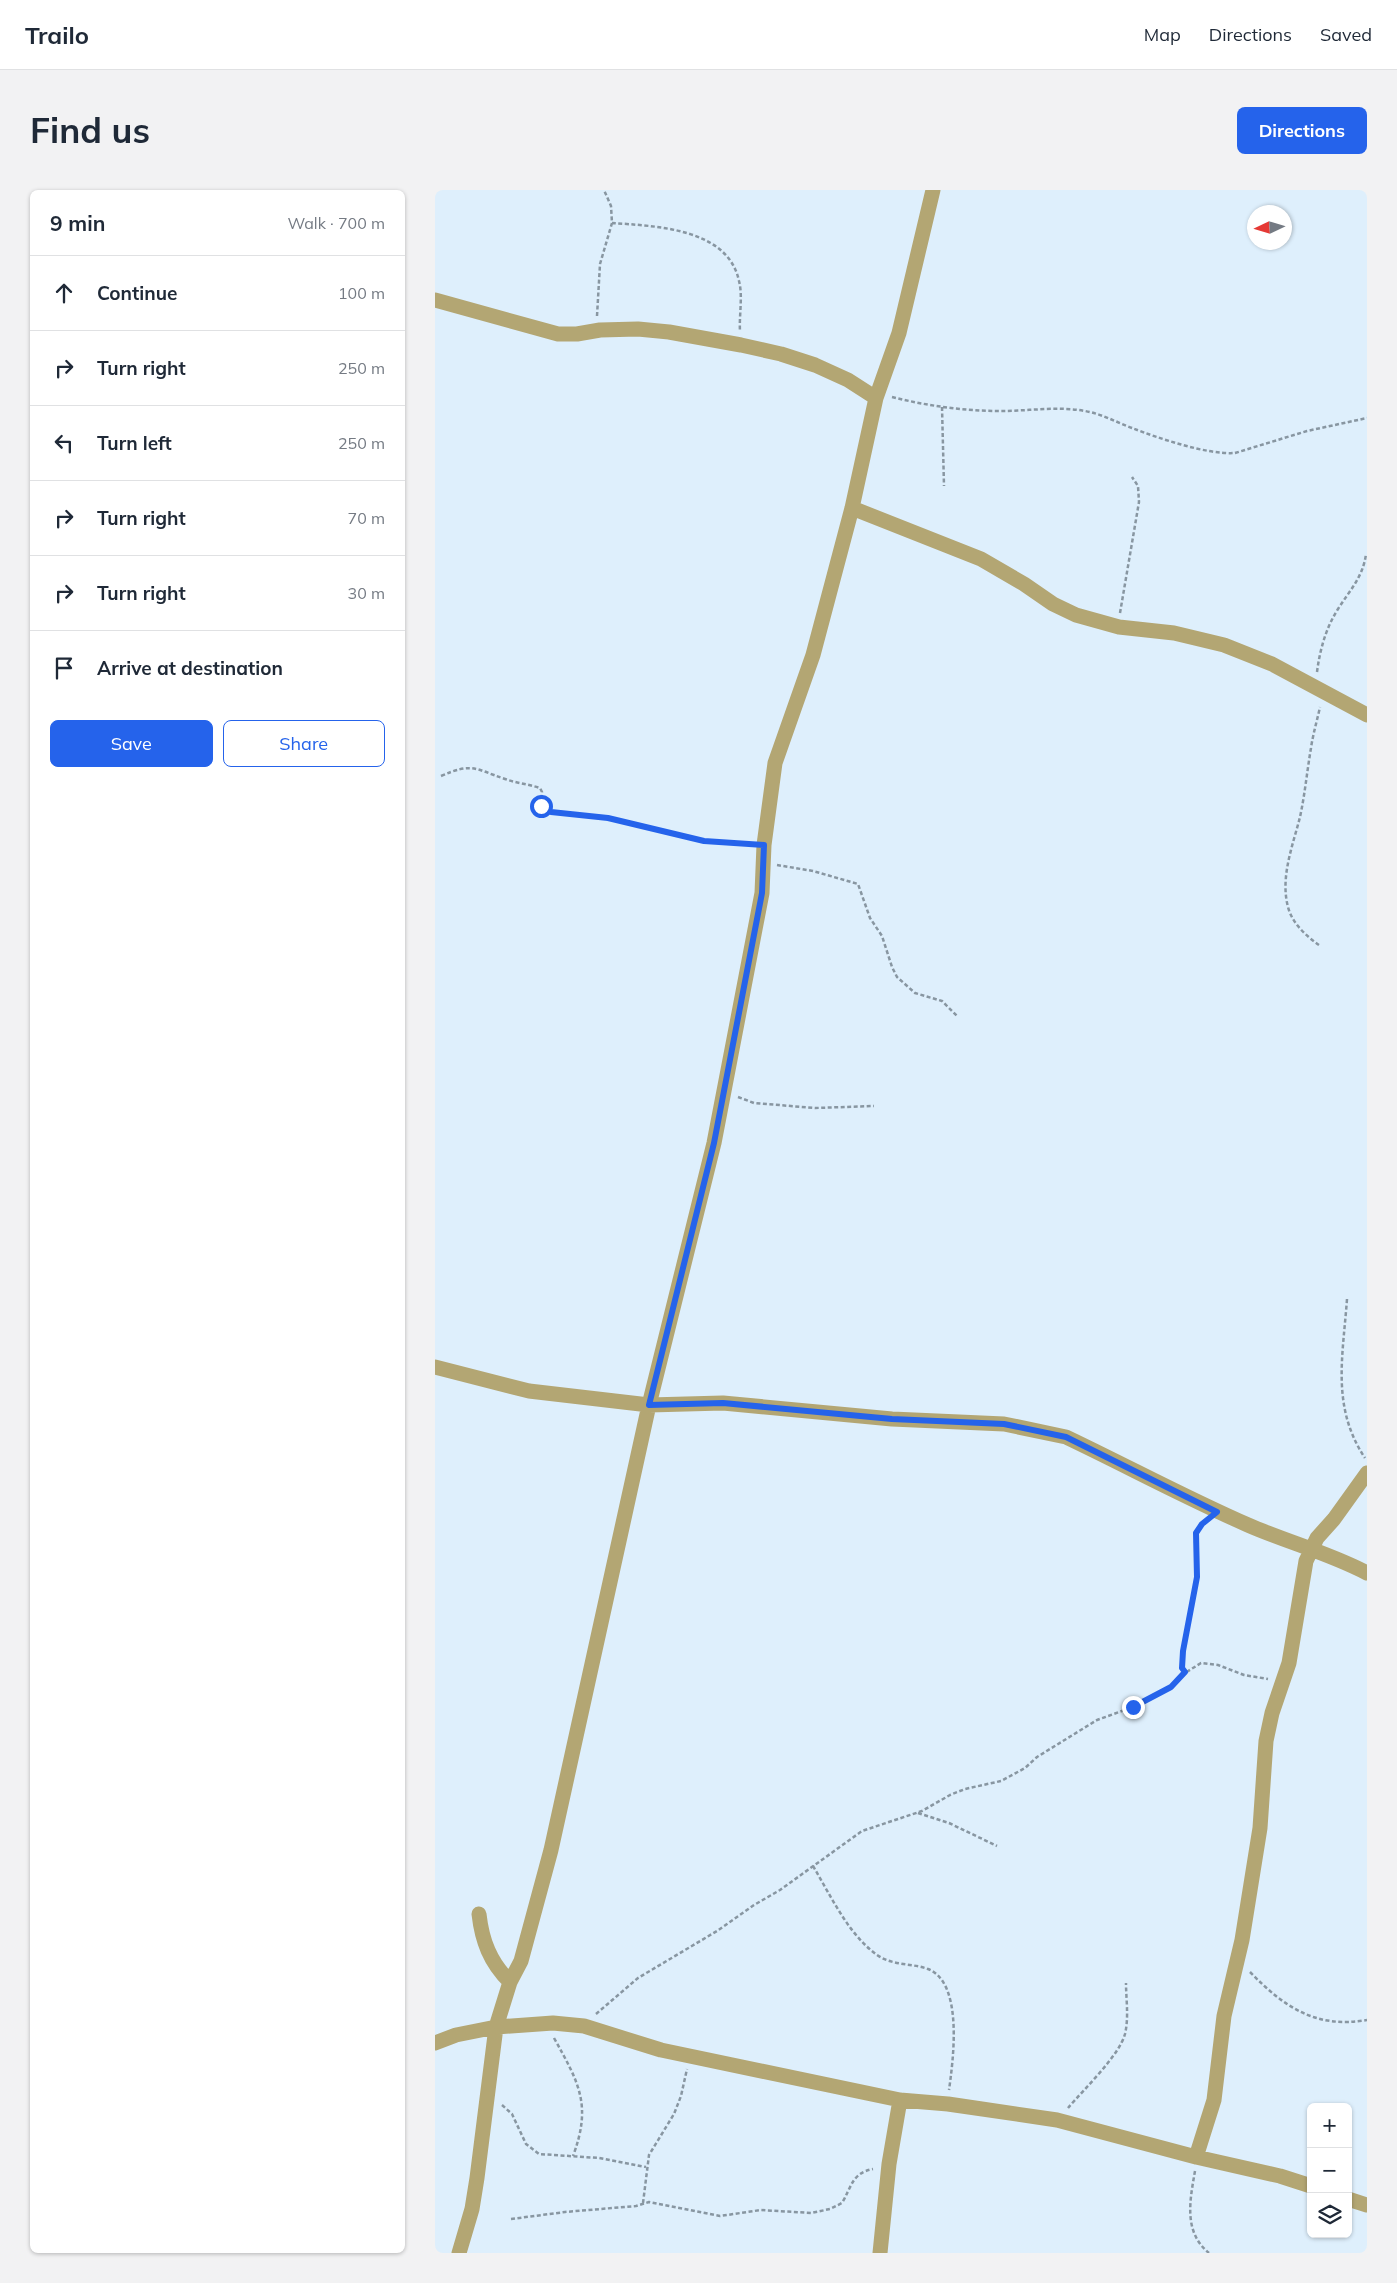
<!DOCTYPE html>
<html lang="en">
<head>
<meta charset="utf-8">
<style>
  body { margin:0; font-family:Mulish,sans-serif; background:#f2f2f3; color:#1f2937 }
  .controls { position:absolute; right:15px; bottom:15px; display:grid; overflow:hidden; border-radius:8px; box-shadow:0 1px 4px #0004 }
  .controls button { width:45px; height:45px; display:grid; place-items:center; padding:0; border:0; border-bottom:1px solid #e0e1e3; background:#fff; color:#1f2937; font:25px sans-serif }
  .compass { position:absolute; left:812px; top:15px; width:45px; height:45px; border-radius:50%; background:#fff; box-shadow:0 1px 4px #0004; rotate:266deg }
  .stop { position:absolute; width:15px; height:15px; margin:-11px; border:4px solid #2563eb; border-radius:50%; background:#fff }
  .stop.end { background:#2563eb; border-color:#fff; box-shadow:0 1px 5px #0008 }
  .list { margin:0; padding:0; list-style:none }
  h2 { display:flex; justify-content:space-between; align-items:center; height:65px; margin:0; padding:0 20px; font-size:21px }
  h2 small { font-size:16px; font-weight:400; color:#747a83 }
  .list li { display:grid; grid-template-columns:32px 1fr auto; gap:15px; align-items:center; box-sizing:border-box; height:75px; padding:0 20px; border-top:1px solid #e0e1e3 }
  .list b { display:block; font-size:19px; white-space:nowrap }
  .list em { font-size:16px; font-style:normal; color:#747a83 }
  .actions { display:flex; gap:10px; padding:15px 20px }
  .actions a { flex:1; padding:11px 0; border:1px solid #2563eb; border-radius:8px; text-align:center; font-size:18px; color:#2563eb }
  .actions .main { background:#2563eb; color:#fff }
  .icon { flex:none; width:28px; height:28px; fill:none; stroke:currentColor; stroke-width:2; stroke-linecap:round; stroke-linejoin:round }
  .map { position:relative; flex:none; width:932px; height:2063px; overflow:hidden; border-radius:8px }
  header { display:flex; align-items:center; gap:30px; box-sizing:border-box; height:70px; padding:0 25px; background:#fff; border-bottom:1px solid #e0e1e3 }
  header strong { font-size:24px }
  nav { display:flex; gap:28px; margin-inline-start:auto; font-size:18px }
  .intro { display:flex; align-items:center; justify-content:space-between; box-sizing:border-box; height:120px; padding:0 30px }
  h1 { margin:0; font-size:35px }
  .button { padding:12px 22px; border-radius:8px; background:#2563eb; color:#fff; font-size:18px; font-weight:700 }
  main { display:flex; gap:30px; padding:0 30px }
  aside { flex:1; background:#fff; border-radius:8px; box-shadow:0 1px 4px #0004 }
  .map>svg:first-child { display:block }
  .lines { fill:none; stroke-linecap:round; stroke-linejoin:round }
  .path { stroke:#8896a1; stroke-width:2.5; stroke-dasharray:4 2.5; stroke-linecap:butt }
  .street { stroke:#b3a673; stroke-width:15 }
  .route { stroke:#2563eb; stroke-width:6 }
</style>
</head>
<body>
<header>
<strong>Trailo</strong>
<nav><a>Map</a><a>Directions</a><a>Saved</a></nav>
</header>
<div class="intro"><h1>Find us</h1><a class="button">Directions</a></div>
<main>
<aside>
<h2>9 min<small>Walk · 700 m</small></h2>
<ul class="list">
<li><svg class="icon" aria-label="ahead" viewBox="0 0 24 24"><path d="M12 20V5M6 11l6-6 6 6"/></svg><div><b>Continue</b></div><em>100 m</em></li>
<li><svg class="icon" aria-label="right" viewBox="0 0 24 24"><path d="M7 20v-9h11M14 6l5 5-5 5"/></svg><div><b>Turn right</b></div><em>250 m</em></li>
<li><svg class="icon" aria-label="left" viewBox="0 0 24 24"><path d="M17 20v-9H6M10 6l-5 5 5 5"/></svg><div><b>Turn left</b></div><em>250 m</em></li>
<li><svg class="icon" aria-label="right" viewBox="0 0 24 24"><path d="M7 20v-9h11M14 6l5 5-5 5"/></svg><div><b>Turn right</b></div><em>70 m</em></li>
<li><svg class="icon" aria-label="right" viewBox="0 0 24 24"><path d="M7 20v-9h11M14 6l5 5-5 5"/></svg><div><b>Turn right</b></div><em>30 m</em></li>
<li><svg class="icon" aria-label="arrive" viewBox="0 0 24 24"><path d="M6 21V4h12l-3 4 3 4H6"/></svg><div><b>Arrive at destination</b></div></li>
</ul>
<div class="actions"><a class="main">Save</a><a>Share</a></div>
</aside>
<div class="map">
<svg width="932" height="2063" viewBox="0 0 932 2063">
  <rect width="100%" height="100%" fill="#deeffc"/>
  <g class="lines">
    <path class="path" d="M177 33C220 36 293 38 304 91 308 106 304 125 305 141
      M162 126 165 74 177 33 176 16 169 0
      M457 207C493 216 529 221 566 221 594 221 623 216 650 221 667 224 681 232 697 238 723 248 772 265 800 263L872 241 932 228
      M507 217 509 296
      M685 423 704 312 703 296 697 287
      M882 482C885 459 891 438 903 419 915 400 928 387 931 364
      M6 586C38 572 40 579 70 589 81 593 93 594 105 598L107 602 106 616 116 622 173 628 269 651 315 654
      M342 675 378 681 423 694 435 728 447 746 457 777 462 787 480 803 507 811 522 826
      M884 755C871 746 857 733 853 717 845 687 858 655 865 627 870 604 872 581 876 558 878 544 882 531 885 517
      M303 907 319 913 380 918 439 916
      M912 1109C908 1166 896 1217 930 1268
      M750 1483 747 1478 748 1461 762 1387 760 1350 762 1340 769 1332
      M483 1623 514 1633 562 1656
      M378 1676C396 1706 413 1744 442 1765 458 1776 477 1773 493 1779 529 1793 518 1871 514 1900
      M815 1782C849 1817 881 1839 932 1830
      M161 1824 203 1788 282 1741 319 1715 345 1700 427 1641 487 1621 515 1605 530 1599 566 1591 590 1578 602 1567 662 1530 698 1517 724 1504 736 1497 750 1483 766 1473 783 1475 809 1485 833 1489
      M119 1848C144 1893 157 1915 138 1966
      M67 1915 77 1924 91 1954 104 1964 164 1968 211 1977
      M633 1918C649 1899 684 1866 690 1844 694 1827 691 1809 691 1793
      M760 1981C755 2010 748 2042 774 2063
      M208 2013 214 1965 239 1924 246 1906 252 1879
      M76 2029 130 2022 201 2016 214 2012 285 2026 326 2020 376 2023 395 2019 407 2013C417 1996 417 1983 438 1979"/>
    <path class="street" d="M0 110 123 144H142L165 140 203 139 234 142 306 155 346 164 380 175 413 190 441 208
      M417 318 546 369 589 394 618 414 641 425 684 437 739 443 789 455 837 474 932 525
      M0 1177 94 1201 214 1215 288 1213 457 1229 569 1234 631 1247C692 1276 751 1308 813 1335 852 1352 894 1363 932 1383
      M44 1724C47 1751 55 1772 75 1792
      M0 1853 21 1845 61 1837 118 1833 149 1836 226 1860 465 1910 513 1914 622 1930 761 1967 845 1986 876 1996
      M761 1967 779 1910 789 1826 807 1750 825 1638 831 1551 837 1523 854 1473 871 1371 882 1348 899 1329 932 1283
      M913 2009 932 2015
      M24 2063 37 2019 42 1988 61 1837 75 1792 86 1771 116 1660 214 1215 279 953 327 703 329 655 340 573 378 465 417 318 441 208 464 143 498 0
      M445 2063 454 1974 465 1910"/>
  </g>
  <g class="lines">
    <path class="route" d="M106 616 116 622 173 628 269 651 329 655 327 703 279 953 214 1215 288 1213 457 1229 569 1234 631 1247 782 1322 767 1334 761 1343 762 1387 748 1461 747 1478 750 1482 736 1497 698 1517"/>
  </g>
</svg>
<div class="controls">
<button>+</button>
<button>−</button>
<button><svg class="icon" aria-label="layers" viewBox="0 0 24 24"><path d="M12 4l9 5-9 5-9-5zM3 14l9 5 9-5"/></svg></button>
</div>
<svg class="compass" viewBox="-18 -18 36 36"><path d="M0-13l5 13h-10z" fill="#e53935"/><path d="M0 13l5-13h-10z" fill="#747a83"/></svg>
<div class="stop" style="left:106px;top:616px"></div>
<div class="stop end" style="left:698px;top:1517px"></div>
</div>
</main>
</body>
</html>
